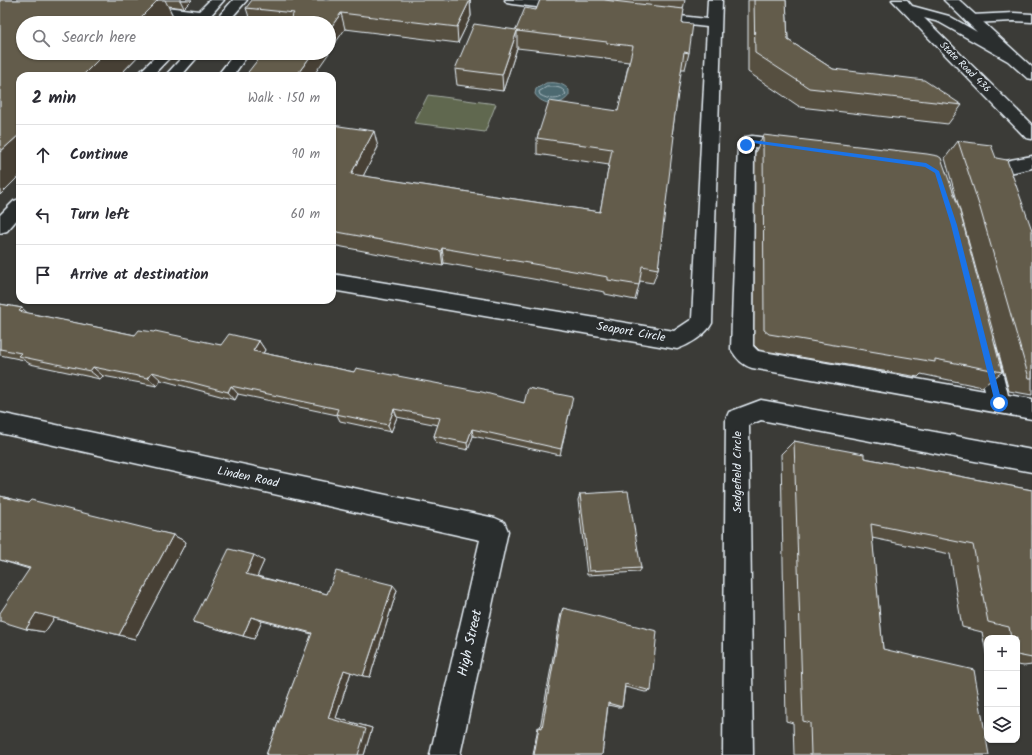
<!DOCTYPE html>
<html lang="en">
<head>
<meta charset="utf-8">
<style>
  body { margin:0; font-family:Kalam,sans-serif; background:#f7f7f7; color:#2b2b33 }
  .controls { position:absolute; right:12px; bottom:12px; display:grid; overflow:hidden; border-radius:8px; box-shadow:0 1px 3px #0004 }
  .controls button { width:36px; height:36px; display:grid; place-items:center; padding:0; border:0; border-bottom:1px solid #e1e1e2; background:#fff; color:#2b2b33; font:20px sans-serif }
  .stop { position:absolute; width:12px; height:12px; margin:-9px; border:3px solid #1a73e8; border-radius:50%; background:#fff }
  .stop.end { background:#1a73e8; border-color:#fff; box-shadow:0 1px 4px #0008 }
  .list { margin:0; padding:0; list-style:none }
  h2 { display:flex; justify-content:space-between; align-items:center; height:52px; margin:0; padding:0 16px; font-size:17px }
  h2 small { font-size:13px; font-weight:400; color:#7c7c81 }
  .list li { display:grid; grid-template-columns:26px 1fr auto; gap:12px; align-items:center; box-sizing:border-box; height:60px; padding:0 16px; border-top:1px solid #e1e1e2 }
  .list b { display:block; font-size:15px; white-space:nowrap }
  .list em { font-size:13px; font-style:normal; color:#7c7c81 }
  .icon { flex:none; width:22px; height:22px; fill:none; stroke:currentColor; stroke-width:2; stroke-linecap:round; stroke-linejoin:round }
  .map { position:relative; flex:none; width:1032px; height:755px; overflow:hidden }
  .search { position:absolute; background:#fff; box-shadow:0 1px 3px #0004; left:16px; top:16px; width:320px; height:44px; display:flex; align-items:center; gap:10px; box-sizing:border-box; padding:0 14px; border-radius:22px; color:#7c7c81; font-size:15px }
  .panel { position:absolute; background:#fff; box-shadow:0 1px 3px #0004; left:16px; top:72px; width:320px; height:232px; border-radius:12px }
  .map>svg:first-child { display:block }
  .green { fill:#60684f; stroke:#a4aca4 }
  .water { fill:#4d6a71; stroke:#8ba0a7 }
  .lines { fill:none; stroke-linecap:round; stroke-linejoin:round }
  .shore { stroke:#aabbc2; stroke-width:1 }
  .minor-casing { stroke:#e8f1f8; stroke-width:3 }
  .major-casing { stroke:#e8f1f8; stroke-width:3 }
  .minor { fill:#2a2d2e; fill-rule:evenodd }
  .major { fill:#2a2d2e; fill-rule:evenodd }
  .wall { fill:#564f41; stroke:#e8f1f8 }
  .shaded-wall { fill:#464035; stroke:#e8f1f8 }
  .building { fill:#645c4c; stroke:#e8f1f8 }
  .route { fill:#1a73e8 }
  .labels { text-anchor:middle; dominant-baseline:central; stroke-width:4; stroke-linejoin:round; paint-order:stroke }
  .far-street-label { font-size:10px; fill:#e8f1f8; stroke:#2a2d2e }
  .street-label { font-size:12px; fill:#e8f1f8; stroke:#2a2d2e }
  .near-street-label { font-size:14px; fill:#e8f1f8; stroke:#2a2d2e }
</style>
</head>
<body>
<div class="map">
<svg width="1032" height="755" viewBox="0 0 1032 755">
  <rect width="100%" height="100%" fill="#3b3b37"/>
  <filter id="ink" filterUnits="userSpaceOnUse"><feTurbulence type="fractalNoise" baseFrequency=".025" numOctaves="2"/><feDisplacementMap in="SourceGraphic" scale="8" xChannelSelector="R" yChannelSelector="G"/><feConvolveMatrix kernelMatrix="1 2 1 2 8 2 1 2 1" color-interpolation-filters="sRGB"/></filter>
  <g filter="url(#ink)">
    <path class="green" d="M428 95 496 104 485 132 414 123Z"/>
    <path class="water" d="M546 83C555 82 563 83 569 90V95C562 107 542 106 535 94L536 89Z"/>
    <g class="lines">
      <path class="shore" d="M547 87C555 87 562 86 566 94 558 101 549 100 540 95L539 92Z"/>
      <defs>
        <path id="minor" d="M210 0H224L204 23H189L192 19 141 12 136 11 134 8 136 5 141 4 199 11Z
          M233 0H247L227 23H213Z
          M505 0C528 0 552 0 574 4L576 7 574 10 569 11 512 4 507 3Z
          M708 0H722L712 323C706 335 689 345 677 349L332 290V274L674 331 692 319 707 27 653 21 648 20 646 17 648 14 653 13 707 19Z
          M1014 13 1032 14V22L1014 21 972 23 967 22 965 19 967 16 972 15Z
          M159 53H174L152 76H136Z
          M186 53H201L181 76H165Z
          M235 53H249L233 76H217Z
          M752 136 789 141 795 142 797 146 795 150 789 151 754 147 753 346 758 351 985 391 975 351 978 345 986 342 994 345 997 351 1008 395 1032 399V419L752 368C742 365 736 358 731 349L738 145 746 137Z
          M1032 156V168L1010 173 1016 190 1013 194 1007 196 1001 194 992 170C999 159 1020 159 1032 156Z
          M20 199V216L7 231 0 233V215L14 201Z
          M761 400 1032 450V472L761 420 749 425 753 755H723L726 419 729 412Z
          M0 413 495 518 504 522 508 531 460 755H430L480 540 0 433Z"/>
        <path id="major" d="M892 0H907L912 6 949 16 977 32 944 0H959L1032 67V79L1027 78 1008 61 939 22 924 18 1032 125V139L1026 138Z"/>
      </defs>
      <use href="#minor" class="minor-casing"/>
      <use href="#major" class="major-casing"/>
      <use href="#minor" class="minor"/>
      <use href="#major" class="major"/>
    </g>
    <path class="wall" d="M0 0H192L184 8 168 6 174 18 23 53H141L119 76H20V175L0 195Z
      M470 0 471 16 458 43 345 29 329 23H251L246 8Z
      M540 0H685L683 9 682 23 689 53 685 69H681L672 135 658 269 653 283 640 281 635 300 605 294V292L444 263 443 266 332 245V125L378 147 363 176 600 212 609 165 537 154V138L618 111 629 62 605 59V58L517 48 503 91 457 85 455 69 516 30 536 10Z
      M748 0H786L788 40 833 69 962 105 948 124 800 107 748 72Z
      M763 135 1002 372 982 387 921 374 918 377 759 350 754 345 755 153Z
      M958 141 996 158 1032 230V395L1009 391 964 225 945 158Z
      M0 304 22 308 27 313 135 335 221 345 259 341 265 350 263 353 354 372 524 403 571 405 560 455 473 436 468 450 436 443 434 436 438 425 397 417 391 432 340 421 337 415 238 394 235 400 161 380 157 386 103 376 100 379 30 364 24 360 0 355Z
      M794 441 864 458 1032 490V665L1024 666 1017 665V638H987V658L982 632 962 627 950 554 872 538 883 649 989 755H794L793 723 786 721 781 454Z
      M580 494 641 568 638 572 587 575 578 500Z
      M0 496 28 503 173 535 186 542 135 639 119 635 54 618 45 632 26 629 29 569 0 560Z
      M264 561 257 576 327 594 397 590 370 677 351 672 336 718 372 728 364 755H266L312 634 262 621 254 639 193 622Z
      M563 608 651 691 645 692 625 687 622 707H617L608 705 602 755H533L538 727 540 728 561 613Z"/>
    <path class="shaded-wall" d="M158 0H165L174 18 169 23H135Z
      M180 0H192L184 8Z
      M470 0 471 16 458 43 457 27Z
      M341 13 345 29 329 52V30Z
      M517 31V48L503 91 502 75Z
      M105 53H141L119 76H82Z
      M313 53H329L313 76H296Z
      M374 131 378 147 356 190 351 174Z
      M20 134V175L0 195V152Z
      M442 248 444 263 443 266 441 251Z
      M22 308 32 317 19 311Z
      M259 341 265 350 259 359 253 351Z
      M93 367 103 376 100 379 90 371Z
      M152 372 161 380 157 386 148 378Z
      M231 386 238 394 235 400 228 392Z
      M394 409 397 417 391 432 388 425Z
      M472 429 473 436 468 450 467 443Z
      M173 535 186 542 135 639 119 635Z
      M254 555 264 561 256 579 246 574Z
      M393 585 397 590 370 677 363 676Z
      M36 613 55 617 45 632 26 629Z
      M251 617 262 621 254 639 243 636Z
      M344 670 351 672 336 718 372 728 364 755H358L328 718Z"/>
    <path class="building" d="M0 0H158L135 23H23V53H105L82 76H20V134L0 152Z
      M252 0H470L457 27 341 13 329 30V23H287L294 13 246 8Z
      M540 0H604L684 9 682 23 693 24 689 53 684 52 672 135 674 136 658 269 642 266 639 285 608 280V277L442 248 441 251 332 231V125L374 131 351 174 600 212 612 149 537 138 549 101 618 111 633 46 607 43V42L517 31 502 75 455 69 474 24 516 30 525 8 536 10Z
      M754 0H786L788 40 833 69 924 80 962 105 809 88 755 53Z
      M263 53H313L296 76H245Z
      M763 135 927 154 938 156 941 158 959 208 1002 372 935 359V362L769 334 764 330Z
      M958 141 991 145 996 158 1007 160 1032 230V378H1029L980 208Z
      M0 304 22 308 19 311 135 335 139 330 154 332 155 331 221 345 229 334 259 341 253 351 354 372 356 368 482 392 524 403 528 388 573 397 561 449 472 429 467 443 434 436 440 418 394 409 388 425 336 414 338 409 231 386 228 392 152 372 148 378 93 367 90 371 18 356 21 353 0 349Z
      M794 441 864 454V458L1032 490V658L1017 655V638H1011L1009 627 988 622 973 545 871 524 883 649 974 670 989 755H811L810 723 803 721Z
      M628 491 641 568 589 571 580 494Z
      M0 496 28 503 31 500 173 535 119 635 36 613 26 629 0 621V613L30 568 0 560Z
      M229 549 254 555 246 574 327 594 336 571 393 585 363 676 344 670 328 718 366 729 358 755H266L312 633 251 617 243 636 193 622Z
      M563 608 657 631 651 691 625 684 622 707 608 703 602 755H534L539 727 542 728Z"/>
  </g>
  <path class="route" d="M752 140 926 163 939 171 957 225 1002 403 1001 405 999 406 995 403 951 225 935 173 925 167 753 143 744 146V144Z"/>
  <g class="labels">
    <g class="far-street-label">
      <text transform="translate(965 67) rotate(45)">State Road 436</text>
    </g>
    <g class="street-label">
      <text transform="translate(631 332) rotate(10)">Seaport Circle</text>
      <text transform="translate(737 472) rotate(-90)">Sedgefield Circle</text>
      <text transform="translate(248 477) rotate(12)">Linden Road</text>
    </g>
    <g class="near-street-label">
      <text transform="translate(470 643) rotate(-77)">High Street</text>
    </g>
  </g>
</svg>
<div class="controls">
<button>+</button>
<button>−</button>
<button><svg class="icon" aria-label="layers" viewBox="0 0 24 24"><path d="M12 4l9 5-9 5-9-5zM3 14l9 5 9-5"/></svg></button>
</div>
<div class="stop" style="left:999px;top:403px"></div>
<div class="stop end" style="left:746px;top:145px"></div>
<div class="search"><svg class="icon" aria-label="search" viewBox="0 0 24 24"><circle cx="10" cy="10" r="6"/><path d="M15 15l6 6"/></svg>Search here</div>
<section class="panel">
<h2>2 min<small>Walk · 150 m</small></h2>
<ul class="list">
<li><svg class="icon" aria-label="ahead" viewBox="0 0 24 24"><path d="M12 20V5M6 11l6-6 6 6"/></svg><div><b>Continue</b></div><em>90 m</em></li>
<li><svg class="icon" aria-label="left" viewBox="0 0 24 24"><path d="M17 20v-9H6M10 6l-5 5 5 5"/></svg><div><b>Turn left</b></div><em>60 m</em></li>
<li><svg class="icon" aria-label="arrive" viewBox="0 0 24 24"><path d="M6 21V4h12l-3 4 3 4H6"/></svg><div><b>Arrive at destination</b></div></li>
</ul>
</section>
</div>
</body>
</html>
